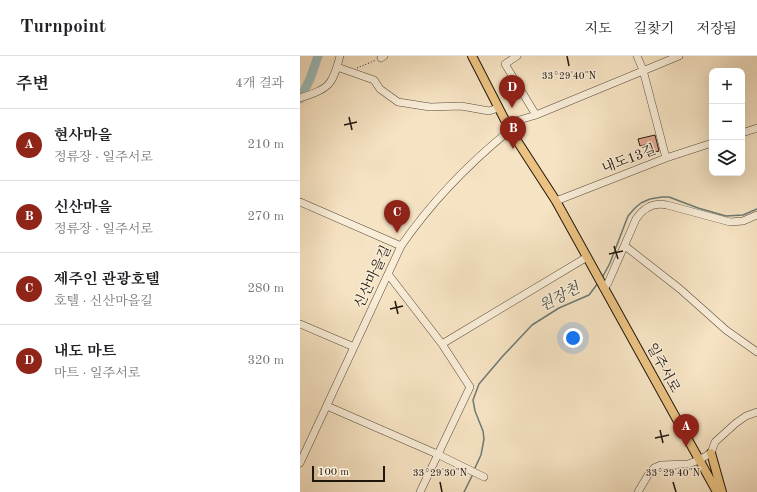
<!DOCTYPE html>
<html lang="ko">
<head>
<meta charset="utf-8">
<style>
  body { margin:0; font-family:"Old Standard TT","Noto Serif KR",serif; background:#f6f6f6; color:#202124 }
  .controls { position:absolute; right:12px; top:12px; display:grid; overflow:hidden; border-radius:8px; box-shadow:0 4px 16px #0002 }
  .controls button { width:36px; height:36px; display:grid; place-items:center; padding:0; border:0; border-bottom:1px solid #e0e0e0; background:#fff; color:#202124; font:20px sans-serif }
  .scale { position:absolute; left:12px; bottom:10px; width:73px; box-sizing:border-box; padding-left:4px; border:2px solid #1f160c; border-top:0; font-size:11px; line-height:14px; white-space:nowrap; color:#1f160c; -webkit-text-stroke:3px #f9edd8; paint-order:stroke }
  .you { position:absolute; left:273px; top:282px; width:14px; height:14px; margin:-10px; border:3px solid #fff; border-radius:50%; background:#1a73e8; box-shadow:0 0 0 6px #1a73e833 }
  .badge { display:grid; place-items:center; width:26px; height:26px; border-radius:50%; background:#8f2418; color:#fff; font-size:13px; font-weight:700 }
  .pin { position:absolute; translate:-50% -33px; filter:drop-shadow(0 1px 2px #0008) }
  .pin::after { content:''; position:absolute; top:21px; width:14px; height:12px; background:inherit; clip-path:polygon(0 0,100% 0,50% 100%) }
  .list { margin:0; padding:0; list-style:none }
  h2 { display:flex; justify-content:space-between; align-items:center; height:52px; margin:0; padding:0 16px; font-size:17px }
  h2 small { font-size:13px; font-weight:400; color:#757577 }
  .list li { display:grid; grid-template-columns:26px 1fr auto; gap:12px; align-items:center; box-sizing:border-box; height:72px; padding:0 16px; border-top:1px solid #e0e0e0 }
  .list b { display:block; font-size:15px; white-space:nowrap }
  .list p { margin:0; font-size:13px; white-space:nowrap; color:#757577 }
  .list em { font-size:13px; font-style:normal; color:#757577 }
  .icon { flex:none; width:22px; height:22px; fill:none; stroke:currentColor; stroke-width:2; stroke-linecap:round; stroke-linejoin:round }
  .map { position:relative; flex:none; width:457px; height:436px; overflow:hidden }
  header { display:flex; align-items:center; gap:24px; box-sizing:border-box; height:56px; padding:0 20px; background:#fff; border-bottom:1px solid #e0e0e0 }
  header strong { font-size:19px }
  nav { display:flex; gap:22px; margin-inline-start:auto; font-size:14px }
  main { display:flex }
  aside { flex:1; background:#fff }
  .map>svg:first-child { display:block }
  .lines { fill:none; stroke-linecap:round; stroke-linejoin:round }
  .stream { stroke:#6b7a75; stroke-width:1.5 }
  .river { stroke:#9ebdbb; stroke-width:9 }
  .building { fill:#e6a792; stroke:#1f160c }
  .minor-casing { stroke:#55493a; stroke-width:8 }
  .major-casing { stroke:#1f160c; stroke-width:10 }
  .path { stroke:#1f160c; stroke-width:1; stroke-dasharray:1 2; stroke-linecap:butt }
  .minor { stroke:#f9edd8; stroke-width:7 }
  .major { stroke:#ebc282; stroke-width:8 }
  .ticks { fill:none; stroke:#1f160c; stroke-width:1.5 }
  .labels { text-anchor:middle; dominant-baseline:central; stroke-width:3; stroke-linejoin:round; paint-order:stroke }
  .street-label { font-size:14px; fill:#1f160c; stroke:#f9edd8 }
  .water-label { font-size:15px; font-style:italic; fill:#4b5049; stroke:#f9edd8 }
  .ticks-label { font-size:10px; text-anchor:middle; fill:#1f160c; stroke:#f9edd8; stroke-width:3; stroke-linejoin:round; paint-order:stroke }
</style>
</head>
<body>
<header>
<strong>Turnpoint</strong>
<nav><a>지도</a><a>길찾기</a><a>저장됨</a></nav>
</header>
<main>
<aside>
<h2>주변<small>4개 결과</small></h2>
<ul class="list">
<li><span class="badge">A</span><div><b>현사마을</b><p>정류장 · 일주서로</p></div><em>210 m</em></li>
<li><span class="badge">B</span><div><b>신산마을</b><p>정류장 · 일주서로</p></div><em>270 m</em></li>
<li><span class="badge">C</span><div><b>제주인 관광호텔</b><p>호텔 · 신산마을길</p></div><em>280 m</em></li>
<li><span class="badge">D</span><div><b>내도 마트</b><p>마트 · 일주서로</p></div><em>320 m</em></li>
</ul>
</aside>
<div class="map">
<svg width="457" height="436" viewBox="0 0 457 436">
  <rect width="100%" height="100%" fill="#f6e3c3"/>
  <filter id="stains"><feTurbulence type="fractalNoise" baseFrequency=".005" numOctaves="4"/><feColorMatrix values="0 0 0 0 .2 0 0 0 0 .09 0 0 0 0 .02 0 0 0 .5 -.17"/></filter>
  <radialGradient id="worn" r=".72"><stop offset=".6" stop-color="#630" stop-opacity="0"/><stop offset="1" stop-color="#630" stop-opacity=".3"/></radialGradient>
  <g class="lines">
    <path class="stream" d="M302 222 310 207 328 160 335 152 341 147 350 143 362 141H369L398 152 426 160 443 159 457 153
      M174 414 181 399 184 383 183 375 175 355 173 344 179 328 202 301 232 269 259 252 289 239 298 227
      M164 436 173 418"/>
    <path class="river" d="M0 43 10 23 18 0"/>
  </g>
  <path class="building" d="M355 79 359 95 352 97 349 88 340 90 338 83Z"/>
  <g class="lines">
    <defs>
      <path id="minor" d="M217 0 205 8 236 59
        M337 0 343 14 366 102
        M81 2 84 0
        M37 11 74 24 80 33 98 46 130 51 161 50 189 55 198 52
        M0 42C29 32 32 31 40 0
        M208 70 216 65 236 59 379 0
        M442 77 457 72
        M256 145 366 102 412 87
        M0 146 101 190
        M325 190 380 233 426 274 457 296
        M88 218 142 288 170 331 120 436
        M304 232 308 227 336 163C344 151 354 146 367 149L430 166 443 165 457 159
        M0 268 54 291
        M142 288 287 201
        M27 350 137 398 184 421
        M0 407 101 190C132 145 167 109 210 74
        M338 436 348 419 354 412 361 409 388 408 399 404 411 397 415 386 436 367 446 360 457 356"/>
      <path id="major" d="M172 0 210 74 256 145 417 436
        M411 397 422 436"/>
    </defs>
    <use href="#minor" class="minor-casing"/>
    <use href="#major" class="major-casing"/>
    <path class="path" d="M57 12 76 4"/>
    <use href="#minor" class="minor"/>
    <use href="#major" class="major"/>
  </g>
  <path class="ticks" d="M267 0 269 10M49 61 52 74M44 69 57 66M314 190 318 203M309 198 323 195M95 245 98 258M90 253 103 250M360 374 363 387M355 382 369 379M140 426 142 436M373 426 376 436"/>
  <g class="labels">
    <g class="street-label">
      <text transform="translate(329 103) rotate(-21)">내도13길</text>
      <text transform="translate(73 221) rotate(-65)">신산마을길</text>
      <text transform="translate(363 312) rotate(61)">일주서로</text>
    </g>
    <g class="water-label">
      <text transform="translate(260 242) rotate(-28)">원장천</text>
    </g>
  </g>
  <g class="ticks-label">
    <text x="269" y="23">33°29'40"N</text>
    <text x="140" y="420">33°29'30"N</text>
    <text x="373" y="420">33°29'40"N</text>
  </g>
  <rect width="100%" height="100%" filter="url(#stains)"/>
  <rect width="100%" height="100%" fill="url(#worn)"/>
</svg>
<div class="controls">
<button>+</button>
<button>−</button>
<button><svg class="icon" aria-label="layers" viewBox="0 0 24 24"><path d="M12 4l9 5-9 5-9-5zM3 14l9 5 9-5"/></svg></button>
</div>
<div class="scale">100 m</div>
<div class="you"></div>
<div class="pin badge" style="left:386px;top:391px">A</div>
<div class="pin badge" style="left:213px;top:93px">B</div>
<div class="pin badge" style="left:97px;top:177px">C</div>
<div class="pin badge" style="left:212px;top:52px">D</div>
</div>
</main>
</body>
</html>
